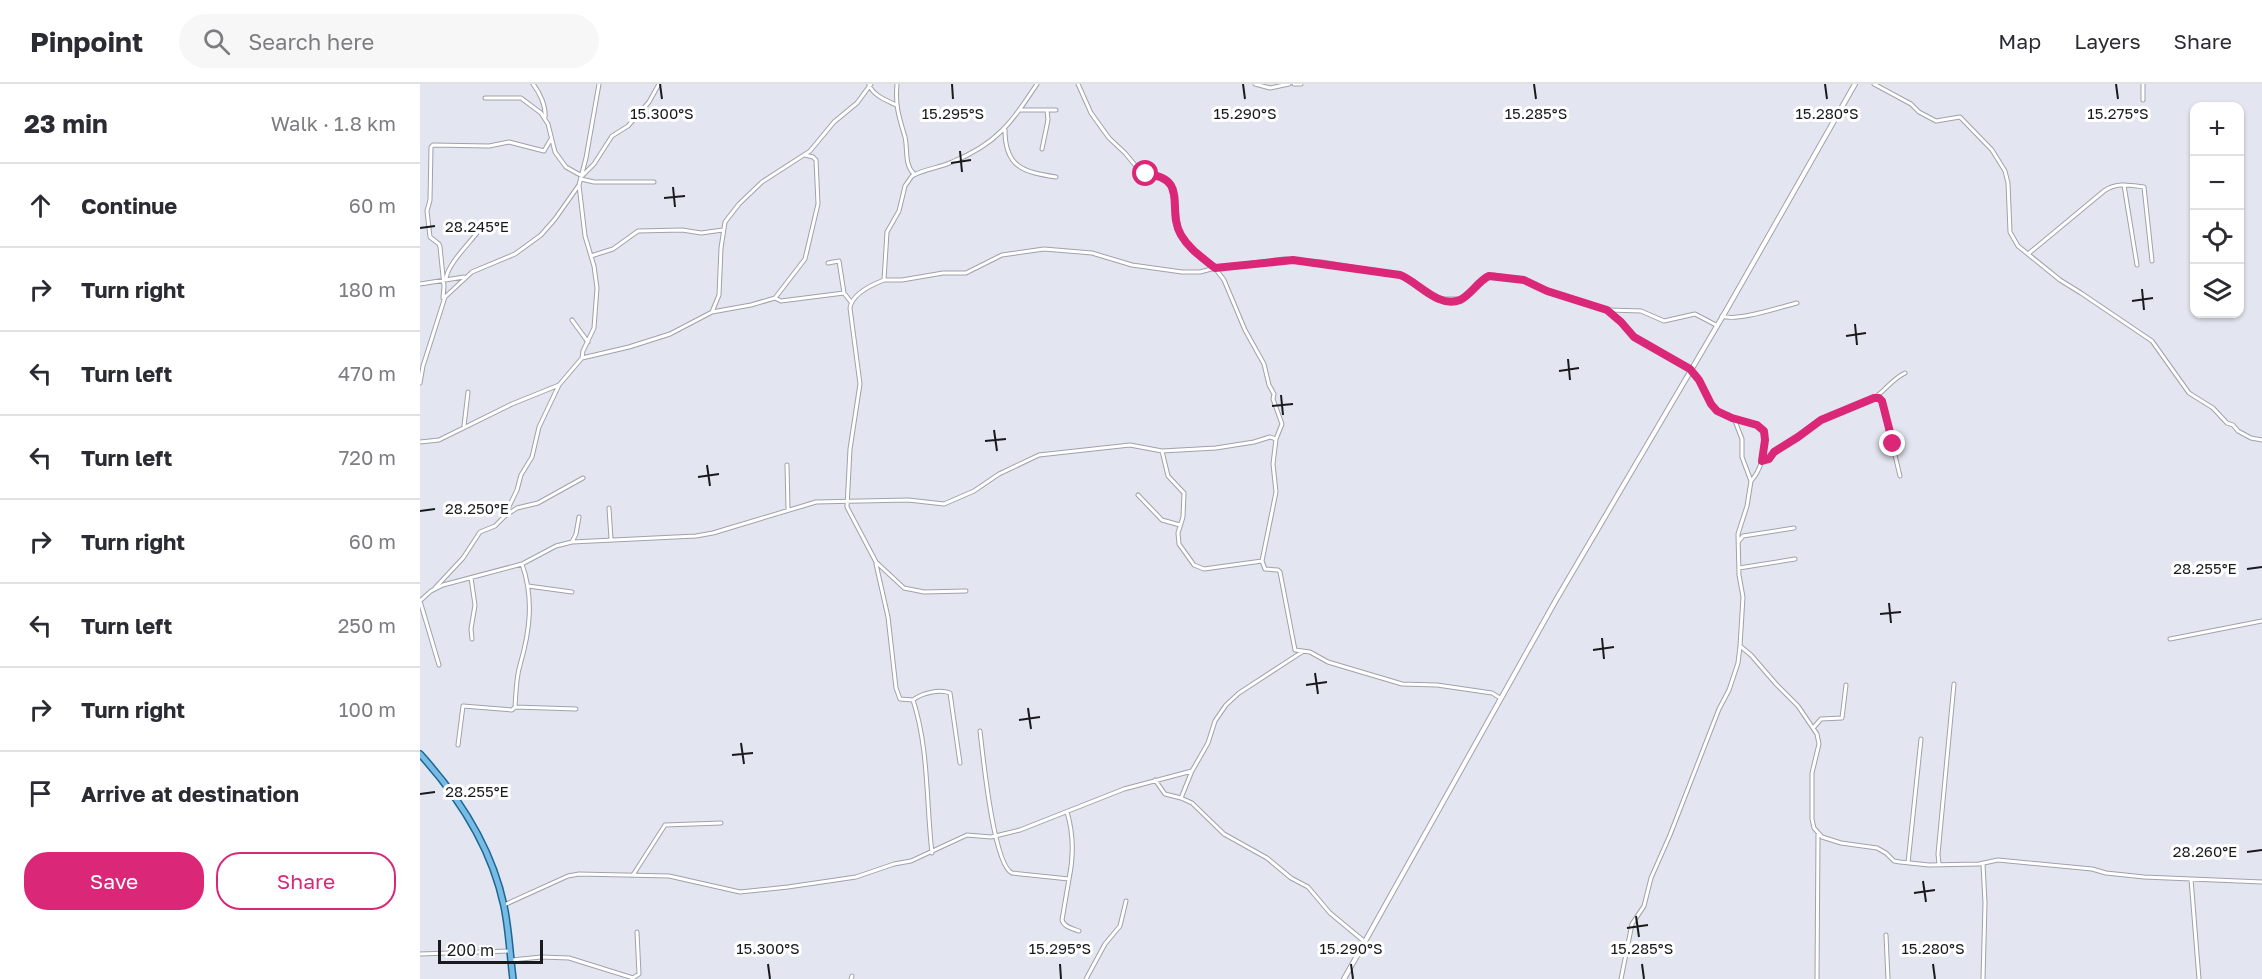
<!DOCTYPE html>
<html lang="en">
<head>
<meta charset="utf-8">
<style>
  body { margin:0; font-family:"Golos Text",sans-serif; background:#f7f7f7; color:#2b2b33 }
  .controls { position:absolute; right:18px; top:18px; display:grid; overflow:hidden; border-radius:12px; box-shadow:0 2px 4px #0004 }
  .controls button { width:54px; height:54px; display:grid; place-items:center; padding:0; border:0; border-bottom:2px solid #e1e1e2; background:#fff; color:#2b2b33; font:30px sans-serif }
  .scale { position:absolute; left:18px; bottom:15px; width:105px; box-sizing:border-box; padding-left:6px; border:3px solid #191a1e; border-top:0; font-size:16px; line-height:21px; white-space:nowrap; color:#191a1e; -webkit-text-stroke:4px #fff; paint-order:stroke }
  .stop { position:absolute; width:18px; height:18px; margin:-14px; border:4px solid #db2777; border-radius:50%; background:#fff }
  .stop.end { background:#db2777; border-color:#fff; box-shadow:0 2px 6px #0008 }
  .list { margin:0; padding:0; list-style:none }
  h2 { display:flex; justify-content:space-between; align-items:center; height:78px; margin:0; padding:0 24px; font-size:26px }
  h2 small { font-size:20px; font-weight:400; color:#7c7c81 }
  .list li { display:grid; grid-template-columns:39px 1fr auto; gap:18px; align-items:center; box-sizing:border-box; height:84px; padding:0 24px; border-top:2px solid #e1e1e2 }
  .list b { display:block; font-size:22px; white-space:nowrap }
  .list em { font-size:20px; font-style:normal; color:#7c7c81 }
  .actions { display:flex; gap:12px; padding:18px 24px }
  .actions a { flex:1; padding:14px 0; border:2px solid #db2777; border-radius:24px; text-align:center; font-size:21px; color:#db2777 }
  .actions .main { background:#db2777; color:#fff }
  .icon { flex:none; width:33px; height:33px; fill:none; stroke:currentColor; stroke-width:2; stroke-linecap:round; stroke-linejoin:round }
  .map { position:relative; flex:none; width:1842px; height:895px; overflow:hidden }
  header { display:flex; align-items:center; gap:36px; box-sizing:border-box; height:84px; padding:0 30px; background:#fff; border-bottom:2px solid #e1e1e2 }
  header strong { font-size:28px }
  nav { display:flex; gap:33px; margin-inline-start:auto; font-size:21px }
  .search { width:420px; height:54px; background:#f7f7f7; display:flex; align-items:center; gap:15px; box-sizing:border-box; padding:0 21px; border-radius:33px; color:#7c7c81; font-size:22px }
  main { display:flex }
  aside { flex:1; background:#fff }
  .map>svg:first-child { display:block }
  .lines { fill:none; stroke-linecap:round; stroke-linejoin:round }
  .minor-casing { stroke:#9fa2ab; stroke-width:5 }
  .tertiary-casing { stroke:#9fa2ab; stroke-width:6 }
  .primary-casing { stroke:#1c6794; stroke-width:8 }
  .minor { stroke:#fff; stroke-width:3 }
  .tertiary { stroke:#fff; stroke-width:4 }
  .primary { stroke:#78bce5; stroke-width:5 }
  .route { stroke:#db2777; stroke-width:8 }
  .ticks { fill:none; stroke:#191a1e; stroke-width:2 }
  .ticks-label { font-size:15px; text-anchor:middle; fill:#191a1e; stroke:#fff; stroke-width:6; stroke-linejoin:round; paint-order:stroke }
</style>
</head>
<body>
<header>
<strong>Pinpoint</strong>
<div class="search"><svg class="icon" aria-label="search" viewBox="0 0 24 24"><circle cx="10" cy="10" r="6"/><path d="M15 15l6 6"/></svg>Search here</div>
<nav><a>Map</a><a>Layers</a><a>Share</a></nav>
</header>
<main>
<aside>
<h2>23 min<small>Walk · 1.8 km</small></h2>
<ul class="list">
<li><svg class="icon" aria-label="ahead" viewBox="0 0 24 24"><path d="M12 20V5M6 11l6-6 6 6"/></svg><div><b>Continue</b></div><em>60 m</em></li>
<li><svg class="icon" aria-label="right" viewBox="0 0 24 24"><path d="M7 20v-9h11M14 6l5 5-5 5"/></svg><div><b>Turn right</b></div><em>180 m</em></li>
<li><svg class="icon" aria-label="left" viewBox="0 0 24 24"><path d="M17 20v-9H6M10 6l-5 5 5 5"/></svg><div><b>Turn left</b></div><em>470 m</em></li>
<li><svg class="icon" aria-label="left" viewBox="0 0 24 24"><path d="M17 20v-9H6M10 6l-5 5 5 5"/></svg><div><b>Turn left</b></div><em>720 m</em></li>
<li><svg class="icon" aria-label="right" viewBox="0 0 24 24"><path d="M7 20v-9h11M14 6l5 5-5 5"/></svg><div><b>Turn right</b></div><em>60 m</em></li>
<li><svg class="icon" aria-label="left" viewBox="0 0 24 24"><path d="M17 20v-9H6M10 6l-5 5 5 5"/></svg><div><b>Turn left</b></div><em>250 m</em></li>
<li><svg class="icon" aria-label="right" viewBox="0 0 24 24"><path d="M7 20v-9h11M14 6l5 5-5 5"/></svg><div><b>Turn right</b></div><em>100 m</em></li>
<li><svg class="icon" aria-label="arrive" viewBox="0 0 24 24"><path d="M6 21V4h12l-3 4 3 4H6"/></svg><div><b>Arrive at destination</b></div></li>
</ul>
<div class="actions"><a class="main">Save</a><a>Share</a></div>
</aside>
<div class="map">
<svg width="1842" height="895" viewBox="0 0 1842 895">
  <rect width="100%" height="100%" fill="#e3e6f0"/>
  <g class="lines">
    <defs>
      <path id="minor" d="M113 0C120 9 126 22 125 33
        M477 0C475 22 479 33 485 53 488 66 484 80 494 90
        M658 0 671 29 689 54 705 69 720 87 726 90 742 93 754 106 759 148 774 167 795 184 804 196 825 246 844 280 849 301 854 310 853 315 862 340 856 355 853 380 856 408 842 477 845 485 858 486 860 488 875 566 890 568 908 578 982 600 1017 601 1072 609 1080 614
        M835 0 850 4 869 0
        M874 0H881
        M1454 0 1491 20 1499 28 1516 37 1540 33 1572 66 1585 87 1588 99 1590 148 1598 162 1640 196 1661 209 1732 257 1769 309 1793 324 1807 339 1813 341 1818 347 1831 354 1842 356
        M1723 0V16
        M449 1C454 12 466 16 476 21
        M65 14H101L121 29 128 40 135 68 146 83 162 92 174 80 192 52 208 42 229 18 239 0
        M599 26H636
        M585 46C585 83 603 88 636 93
        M622 65 628 36 627 26
        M161 95 174 98H234
        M159 101 165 152 174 182 177 204 174 244 163 267 162 274
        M1704 101 1717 181
        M1608 170 1684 107C1696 98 1709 101 1724 103L1732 177
        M171 172 193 165 218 147 262 146 281 149 303 146
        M408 179 419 177 424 209
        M26 196C26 181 51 158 60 145
        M464 196H482L523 189H546L582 171 624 165 672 169 712 181 762 188H780L795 184 864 175 902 178 980 191 986 193 1007 210 1023 215H1041L1065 194 1073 191 1104 196 1127 206 1187 226 1201 238 1214 253 1270 285 1282 301 1294 324 1315 337 1322 355V373L1331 397 1327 422 1318 450 1319 491 1323 513 1320 562 1318 579 1309 606 1299 625 1250 751 1231 794 1224 822 1212 840 1201 895
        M0 200 44 193
        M23 214 24 202 20 163 19 160 10 153 7 127 10 116 11 63 13 61 69 62 89 58 124 67 131 55
        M355 214 361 217 424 209 431 218
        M1189 226 1221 227 1244 237 1275 230 1296 241
        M292 228 331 221 355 214 385 175 398 120 396 76 393 73 385 71
        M1302 232C1317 238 1360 223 1377 219
        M152 236 168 258
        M0 299 3 282 25 213 52 188 95 170 121 151 135 135 159 101 166 74 179 0
        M1456 314 1462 317 1480 392
        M1312 335 1337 341 1345 350C1345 367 1342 385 1331 397
        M44 342 48 308
        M0 358 19 356 92 320 139 301
        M742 367 748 392 764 409 763 433 758 449 759 460 774 481 784 485 842 477
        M1342 377C1350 374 1353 368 1360 364 1377 354 1392 340 1410 331 1424 324 1440 323 1453 315 1465 307 1472 295 1485 289
        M367 381 368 425
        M718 411 742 436 760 441
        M189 424 191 455
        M85 432 97 424 118 419 163 394
        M1319 457 1323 452 1374 444
        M152 458 156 450 159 433
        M456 480 468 533 476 604 480 615 493 616C509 665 506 718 512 769
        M1319 484 1375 475
        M51 494 55 521 51 545 52 555
        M108 502 152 508
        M15 504 43 474 60 448 75 442 84 433 97 406 101 391 112 373 119 343 139 301 162 274 209 263 250 250 292 228 299 211 301 164 305 138 319 120 342 98 390 67 414 38 437 19 451 0
        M546 507 504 508 484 504 456 478 427 423 430 365 440 300 430 224C432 210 451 201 464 196L467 148 479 127 485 102 492 92C504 85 519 84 532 78 577 60 591 39 617 0
        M0 517 11 507 23 501 102 480 136 462 152 458 276 452 293 449 396 418 488 416 524 420 554 407 579 390 619 371 710 361 742 367 796 364 834 358 850 353 856 355
        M0 517 19 581
        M1750 555 1842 537
        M1320 562 1331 571 1356 600 1378 622 1397 650 1399 660 1392 689V735L1394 744 1402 753 1421 759 1457 764 1466 769 1474 777 1480 778 1509 781 1559 780 1578 776 1672 785 1686 789 1724 793 1842 798
        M493 616C502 609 519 605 530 609L540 679
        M95 623 156 625
        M1394 643 1401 635 1422 634 1426 601
        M560 647C563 671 573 780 592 789L649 795 642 836C644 843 653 845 659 847
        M38 661 43 622 92 626 95 623C96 609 96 594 100 581 110 547 114 514 102 480
        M735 696 745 710 761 714 772 719 804 750 847 774 871 794 888 803 910 829 945 858
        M761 714 772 687 788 659 795 637 806 621 819 609 882 568
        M647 728C654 751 654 771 649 795
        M1488 779 1501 655
        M1519 780 1518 770 1534 600
        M213 791 245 741 301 739
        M1771 795 1779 895
        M84 821 148 792 159 790 249 792 320 808 368 803 436 793 474 780 491 777 547 751 571 753 600 746 704 705 772 687
        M1466 851 1468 895
        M0 870 89 867
        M92 876 121 873 149 874 213 894 219 890 217 848
        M431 895 432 892
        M666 895 685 860 700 842 706 817
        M1397 895 1398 750
        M1563 895 1565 819 1563 780"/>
      <path id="tertiary" d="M924 895 1136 516 1307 225 1435 0"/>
      <path id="primary" d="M0 670C39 713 72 765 84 822 89 846 90 871 93 895"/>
    </defs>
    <use href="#minor" class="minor-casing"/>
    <use href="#tertiary" class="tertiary-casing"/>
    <use href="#primary" class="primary-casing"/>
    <use href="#minor" class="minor"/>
    <use href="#tertiary" class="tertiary"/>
    <use href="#primary" class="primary"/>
  </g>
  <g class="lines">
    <path class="route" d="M726 90C770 94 746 126 761 151 769 165 783 174 795 184L873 176 980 191C997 197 1018 225 1040 216 1051 211 1058 197 1069 192L1104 196 1127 207 1187 226 1201 238 1214 253 1270 285 1279 296 1291 320 1297 327 1312 334 1337 341 1344 347 1345 356 1342 377 1349 375 1354 368 1378 353 1401 336 1454 314H1459L1462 317 1473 360"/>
  </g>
  <path class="ticks" d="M240 0 242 15M532 0 533 15M823 0 825 15M1114 0 1116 15M1405 0 1407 15M1696 0 1698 15M540 67 542 88M531 79 551 76M253 103 255 123M244 114 265 112M0 144 15 142M1722 205 1724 226M1712 217 1733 214M1435 240 1437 261M1426 252 1446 249M1148 275 1150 296M1139 287 1159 284M861 311 863 331M852 322 873 320M574 346 577 367M565 357 586 355M287 381 290 402M278 393 299 390M0 427 15 425M1827 485 1842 483M1469 519 1471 539M1460 530 1481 528M1182 554 1184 575M1173 566 1194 563M895 589 898 610M886 601 907 598M608 624 611 645M599 636 620 633M321 659 324 680M312 671 333 669M0 710 15 708M1827 768 1842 766M1503 797 1506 818M1494 809 1515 806M1216 832 1219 853M1207 844 1228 841M348 880 350 895M640 880 641 895M931 880 933 895M1222 880 1224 895M1513 880 1515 895"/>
  <g class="ticks-label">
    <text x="242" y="35">15.300°S</text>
    <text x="1698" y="35">15.275°S</text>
    <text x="533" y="35">15.295°S</text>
    <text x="825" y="35">15.290°S</text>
    <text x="1116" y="35">15.285°S</text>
    <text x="1407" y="35">15.280°S</text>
    <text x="57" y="148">28.245°E</text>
    <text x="57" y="430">28.250°E</text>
    <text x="1785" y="490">28.255°E</text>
    <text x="57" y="713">28.255°E</text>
    <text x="1785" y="773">28.260°E</text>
    <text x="348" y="870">15.300°S</text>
    <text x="640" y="870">15.295°S</text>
    <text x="931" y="870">15.290°S</text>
    <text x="1222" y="870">15.285°S</text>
    <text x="1513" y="870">15.280°S</text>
  </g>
</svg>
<div class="controls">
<button>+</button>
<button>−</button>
<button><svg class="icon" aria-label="locate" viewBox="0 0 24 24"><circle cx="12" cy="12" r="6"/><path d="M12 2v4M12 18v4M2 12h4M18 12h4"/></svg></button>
<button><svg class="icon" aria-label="layers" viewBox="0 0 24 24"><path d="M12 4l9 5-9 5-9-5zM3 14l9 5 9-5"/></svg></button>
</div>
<div class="scale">200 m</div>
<div class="stop" style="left:726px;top:90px"></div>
<div class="stop end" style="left:1473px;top:360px"></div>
</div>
</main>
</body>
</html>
